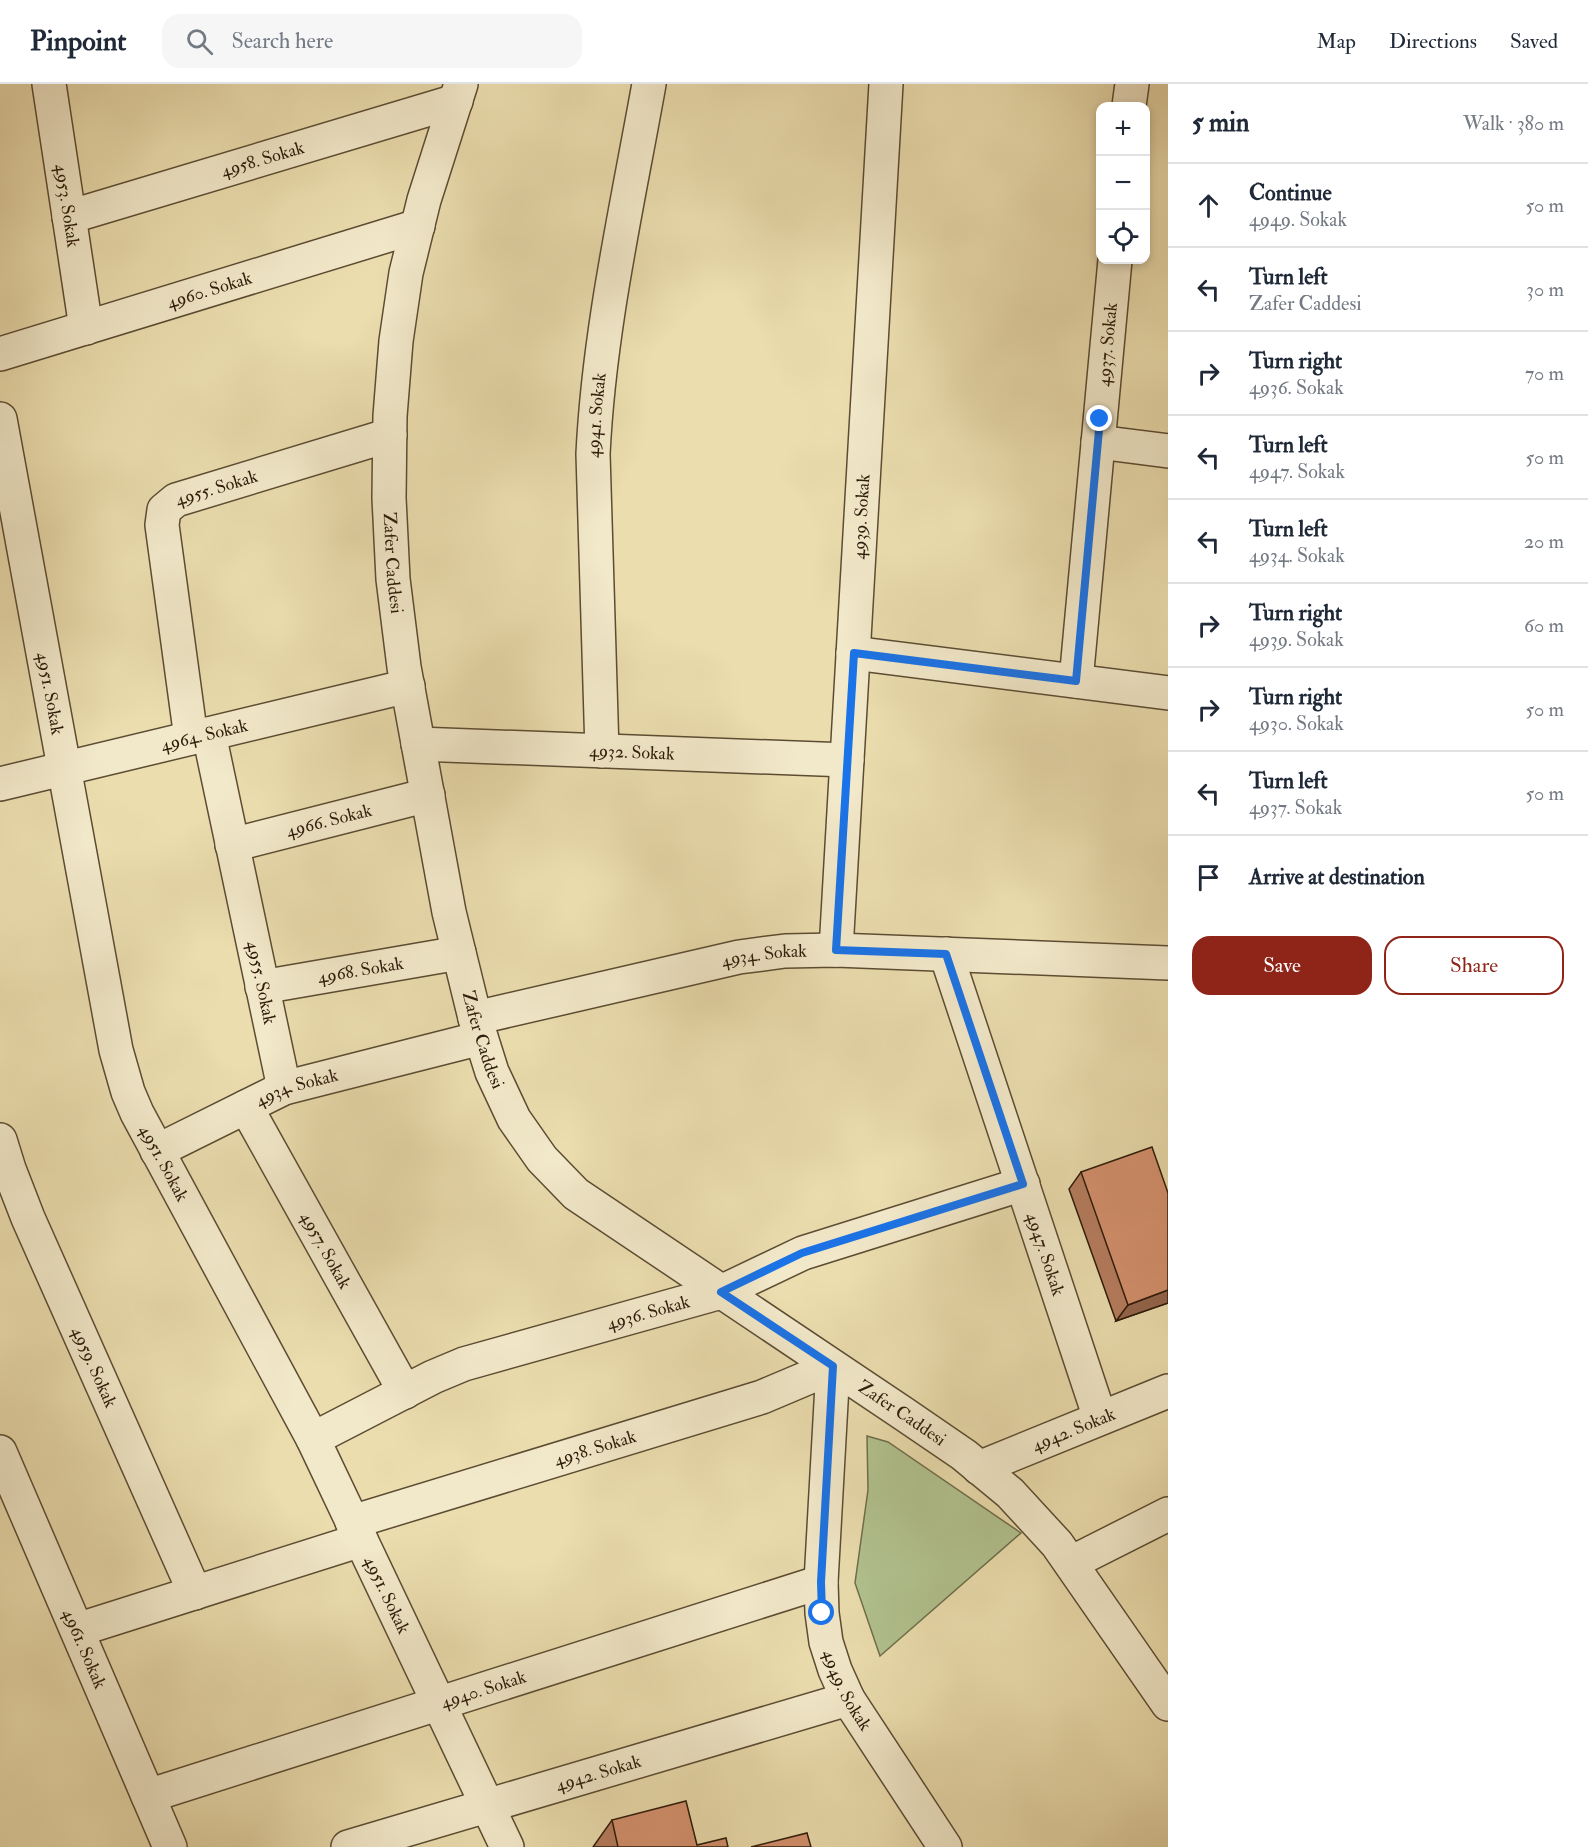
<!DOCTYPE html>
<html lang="en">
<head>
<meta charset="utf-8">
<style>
  body { margin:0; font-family:"IM FELL Double Pica",serif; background:#f6f6f7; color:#1f2937 }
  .controls { position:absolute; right:18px; top:18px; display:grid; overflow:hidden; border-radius:12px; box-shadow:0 3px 9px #0003 }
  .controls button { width:54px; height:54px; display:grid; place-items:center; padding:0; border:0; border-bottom:2px solid #e0e1e3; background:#fff; color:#1f2937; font:30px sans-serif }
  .stop { position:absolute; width:18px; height:18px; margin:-14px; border:4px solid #1a73e8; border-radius:50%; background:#fff }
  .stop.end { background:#1a73e8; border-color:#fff; box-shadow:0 2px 6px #0008 }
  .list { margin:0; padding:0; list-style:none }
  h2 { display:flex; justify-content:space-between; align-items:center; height:78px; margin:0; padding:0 24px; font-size:26px }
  h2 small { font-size:20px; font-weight:400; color:#747a83 }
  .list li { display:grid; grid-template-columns:39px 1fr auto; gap:18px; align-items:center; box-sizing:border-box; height:84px; padding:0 24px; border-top:2px solid #e0e1e3 }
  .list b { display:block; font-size:22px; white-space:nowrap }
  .list p { margin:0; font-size:20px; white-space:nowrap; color:#747a83 }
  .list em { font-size:20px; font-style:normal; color:#747a83 }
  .actions { display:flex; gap:12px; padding:18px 24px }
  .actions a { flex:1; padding:14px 0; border:2px solid #8f2418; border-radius:18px; text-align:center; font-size:21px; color:#8f2418 }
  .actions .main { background:#8f2418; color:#fff }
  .icon { flex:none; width:33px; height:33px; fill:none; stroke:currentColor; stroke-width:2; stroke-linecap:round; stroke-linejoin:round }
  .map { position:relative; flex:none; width:1168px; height:1763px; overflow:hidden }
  header { display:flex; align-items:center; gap:36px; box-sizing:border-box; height:84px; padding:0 30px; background:#fff; border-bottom:2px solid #e0e1e3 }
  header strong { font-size:28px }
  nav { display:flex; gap:33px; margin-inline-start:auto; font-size:21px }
  .search { width:420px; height:54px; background:#f6f6f7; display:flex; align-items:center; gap:15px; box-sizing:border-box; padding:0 21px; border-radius:18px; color:#747a83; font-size:22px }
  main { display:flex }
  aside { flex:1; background:#fff }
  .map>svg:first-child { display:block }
  .green { fill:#b1c28f; stroke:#6f6e4c; stroke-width:1.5 }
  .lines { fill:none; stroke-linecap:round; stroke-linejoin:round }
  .minor-casing { stroke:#5c4c33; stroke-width:36 }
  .minor { stroke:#f2e9ca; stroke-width:33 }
  .wall { fill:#b67d5f; stroke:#2d1b0a; stroke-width:1.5 }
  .shaded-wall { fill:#94664d; stroke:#2d1b0a; stroke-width:1.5 }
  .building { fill:#d4916e; stroke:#2d1b0a; stroke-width:1.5 }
  .route { stroke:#1a73e8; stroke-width:8 }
  .labels { text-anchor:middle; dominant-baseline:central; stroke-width:4.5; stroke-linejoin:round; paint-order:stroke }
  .street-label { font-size:18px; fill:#2d1b0a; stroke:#f2e9ca }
</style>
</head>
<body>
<header>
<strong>Pinpoint</strong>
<div class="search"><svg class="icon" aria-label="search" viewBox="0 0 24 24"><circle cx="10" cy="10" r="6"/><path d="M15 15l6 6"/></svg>Search here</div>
<nav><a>Map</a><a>Directions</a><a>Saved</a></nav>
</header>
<main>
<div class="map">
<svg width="1168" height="1763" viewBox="0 0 1168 1763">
  <rect width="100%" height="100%" fill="#ebddae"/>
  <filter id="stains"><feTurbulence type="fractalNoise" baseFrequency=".00333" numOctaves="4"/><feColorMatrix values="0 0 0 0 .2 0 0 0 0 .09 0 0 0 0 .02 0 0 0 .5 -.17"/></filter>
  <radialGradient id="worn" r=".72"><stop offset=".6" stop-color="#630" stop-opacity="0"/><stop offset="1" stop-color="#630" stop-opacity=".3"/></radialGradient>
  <path class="green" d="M867 1352 888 1358 1021 1449 880 1572 855 1499 868 1406Z"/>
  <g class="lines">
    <defs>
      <g id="minor">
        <path id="s1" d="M49 0 86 244"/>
        <path id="s2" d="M461 0 424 116 406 189 396 257 390 332 389 414 393 495 404 583 449 828 475 934 492 988 514 1035 542 1075 576 1110 904 1330 964 1371 1010 1409 1057 1460 1168 1620"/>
        <path d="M1129 22 1132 0"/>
        <path id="s3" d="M69 133 456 17"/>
        <path id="s4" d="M0 270 418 142"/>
        <path id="s5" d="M0 335 116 966 128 1008 137 1029 313 1355 507 1763"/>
        <path d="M1098 358 1168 367"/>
        <path d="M853 569 1168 609"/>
        <path id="s6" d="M1076 597 1115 176"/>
        <path id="s7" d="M209 650 284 1004"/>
        <path id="s8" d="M191 654 162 441 164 426 176 416 390 351"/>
        <path id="s9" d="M418 660 847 676"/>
        <path id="s10" d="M602 667 593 370C599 246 627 123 649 0"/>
        <path id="s11" d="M0 700 408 602"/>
        <path id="s12" d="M232 761 428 711"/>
        <path id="s13" d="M836 866 886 0"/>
        <path id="s14" d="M946 870 1100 1334"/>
        <path id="s15" d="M262 903 459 869"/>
        <path id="s16" d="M475 934 739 873 785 867 836 866 1168 879"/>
        <path id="s17" d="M246 1023 405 1308"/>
        <path id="s18" d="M0 1056 9 1085 28 1134 195 1509"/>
        <path id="s19" d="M157 1067 284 1004 481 954"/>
        <path id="s20" d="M313 1355 433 1293 464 1280 721 1208 803 1169 1023 1100"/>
        <path id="s21" d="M0 1368 170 1763"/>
        <path id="s22" d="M979 1384 1168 1307"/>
        <path id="s23" d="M352 1438 762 1313 833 1283 821 1498 822 1529 826 1558 835 1586 848 1615 945 1763"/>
        <path d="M1071 1479 1168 1430"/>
        <path d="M77 1546 361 1456"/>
        <path id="s24" d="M148 1712 821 1498"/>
        <path id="s25" d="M348 1763 848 1615"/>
      </g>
    </defs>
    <use href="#minor" class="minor-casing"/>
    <use href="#minor" class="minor"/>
  </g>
  <path class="wall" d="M1081 1088 1168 1109V1219L1116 1237 1069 1105Z
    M612 1736 697 1761 728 1763H593Z"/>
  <path class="shaded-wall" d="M1168 1206V1219L1116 1237 1128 1221Z"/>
  <path class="building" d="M1152 1063 1168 1109V1206L1128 1221 1081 1088Z
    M686 1717 697 1761 726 1754 728 1763H618L612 1736Z
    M807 1749 811 1763H751Z"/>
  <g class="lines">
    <path class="route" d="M822 1529 821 1498 833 1282 721 1208 802 1169 1023 1100 946 870 836 866 854 569 1076 597 1100 335"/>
  </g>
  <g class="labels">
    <g class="street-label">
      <text stroke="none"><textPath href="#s3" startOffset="202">4958. Sokak</textPath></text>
      <text stroke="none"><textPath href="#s1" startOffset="123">4953. Sokak</textPath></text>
      <text stroke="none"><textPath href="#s4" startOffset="219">4960. Sokak</textPath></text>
      <text stroke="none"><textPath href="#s6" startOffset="338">4937. Sokak</textPath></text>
      <text stroke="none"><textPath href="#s10" startOffset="336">4941. Sokak</textPath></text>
      <text stroke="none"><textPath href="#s8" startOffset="288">4955. Sokak</textPath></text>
      <text stroke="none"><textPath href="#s13" startOffset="434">4939. Sokak</textPath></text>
      <text stroke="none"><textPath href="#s2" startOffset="488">Zafer Caddesi</textPath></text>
      <text stroke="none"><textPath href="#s5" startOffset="279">4951. Sokak</textPath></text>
      <text stroke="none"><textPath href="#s11" startOffset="210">4964. Sokak</textPath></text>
      <text stroke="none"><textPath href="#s9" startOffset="214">4932. Sokak</textPath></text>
      <text stroke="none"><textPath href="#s12" startOffset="100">4966. Sokak</textPath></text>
      <text stroke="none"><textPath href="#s16" startOffset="296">4934. Sokak</textPath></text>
      <text stroke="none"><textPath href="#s15" startOffset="100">4968. Sokak</textPath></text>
      <text stroke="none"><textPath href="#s7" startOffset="254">4955. Sokak</textPath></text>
      <text stroke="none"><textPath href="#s2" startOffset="974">Zafer Caddesi</textPath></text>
      <text stroke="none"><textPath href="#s19" startOffset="154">4934. Sokak</textPath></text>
      <text stroke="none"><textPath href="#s5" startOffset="765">4951. Sokak</textPath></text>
      <text stroke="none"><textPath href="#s17" startOffset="164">4957. Sokak</textPath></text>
      <text stroke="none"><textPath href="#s14" startOffset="316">4947. Sokak</textPath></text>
      <text stroke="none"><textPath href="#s20" startOffset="360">4936. Sokak</textPath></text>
      <text stroke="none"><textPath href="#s18" startOffset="246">4959. Sokak</textPath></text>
      <text stroke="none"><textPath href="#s2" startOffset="1550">Zafer Caddesi</textPath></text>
      <text stroke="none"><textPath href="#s22" startOffset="102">4942. Sokak</textPath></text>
      <text stroke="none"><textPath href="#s23" startOffset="254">4938. Sokak</textPath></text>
      <text stroke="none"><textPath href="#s5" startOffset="1251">4951. Sokak</textPath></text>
      <text stroke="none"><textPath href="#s21" startOffset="214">4961. Sokak</textPath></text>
      <text stroke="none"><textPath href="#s24" startOffset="352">4940. Sokak</textPath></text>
      <text stroke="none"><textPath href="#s23" startOffset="834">4949. Sokak</textPath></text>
      <text stroke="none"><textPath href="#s25" startOffset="261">4942. Sokak</textPath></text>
    </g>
  </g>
  <rect width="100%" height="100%" filter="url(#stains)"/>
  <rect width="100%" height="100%" fill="url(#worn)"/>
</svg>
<div class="controls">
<button>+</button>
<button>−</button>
<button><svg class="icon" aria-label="locate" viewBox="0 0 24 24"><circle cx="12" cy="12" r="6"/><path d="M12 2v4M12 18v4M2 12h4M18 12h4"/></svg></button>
</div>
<div class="stop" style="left:822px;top:1529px"></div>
<div class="stop end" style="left:1100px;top:335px"></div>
</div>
<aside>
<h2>5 min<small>Walk · 380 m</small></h2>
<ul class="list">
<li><svg class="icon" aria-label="ahead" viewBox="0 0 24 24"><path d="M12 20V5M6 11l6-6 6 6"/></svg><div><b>Continue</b><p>4949. Sokak</p></div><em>50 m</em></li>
<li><svg class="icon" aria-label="left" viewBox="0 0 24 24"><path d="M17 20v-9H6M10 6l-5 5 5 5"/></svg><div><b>Turn left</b><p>Zafer Caddesi</p></div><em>30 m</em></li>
<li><svg class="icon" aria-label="right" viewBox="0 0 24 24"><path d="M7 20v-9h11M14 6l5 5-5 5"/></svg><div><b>Turn right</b><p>4936. Sokak</p></div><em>70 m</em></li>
<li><svg class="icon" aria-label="left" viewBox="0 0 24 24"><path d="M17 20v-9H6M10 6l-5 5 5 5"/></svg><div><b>Turn left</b><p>4947. Sokak</p></div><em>50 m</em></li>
<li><svg class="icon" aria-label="left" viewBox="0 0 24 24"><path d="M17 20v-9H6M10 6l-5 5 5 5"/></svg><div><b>Turn left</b><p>4934. Sokak</p></div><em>20 m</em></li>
<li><svg class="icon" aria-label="right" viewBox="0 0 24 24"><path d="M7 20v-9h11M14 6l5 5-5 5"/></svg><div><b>Turn right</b><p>4939. Sokak</p></div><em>60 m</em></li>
<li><svg class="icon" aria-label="right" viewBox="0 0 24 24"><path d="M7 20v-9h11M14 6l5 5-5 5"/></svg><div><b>Turn right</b><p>4930. Sokak</p></div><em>50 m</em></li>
<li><svg class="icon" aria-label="left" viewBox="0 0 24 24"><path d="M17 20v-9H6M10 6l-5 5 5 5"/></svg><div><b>Turn left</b><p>4937. Sokak</p></div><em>50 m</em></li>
<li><svg class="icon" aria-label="arrive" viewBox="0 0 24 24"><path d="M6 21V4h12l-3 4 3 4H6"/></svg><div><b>Arrive at destination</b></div></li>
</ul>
<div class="actions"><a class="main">Save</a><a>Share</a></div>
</aside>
</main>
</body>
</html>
